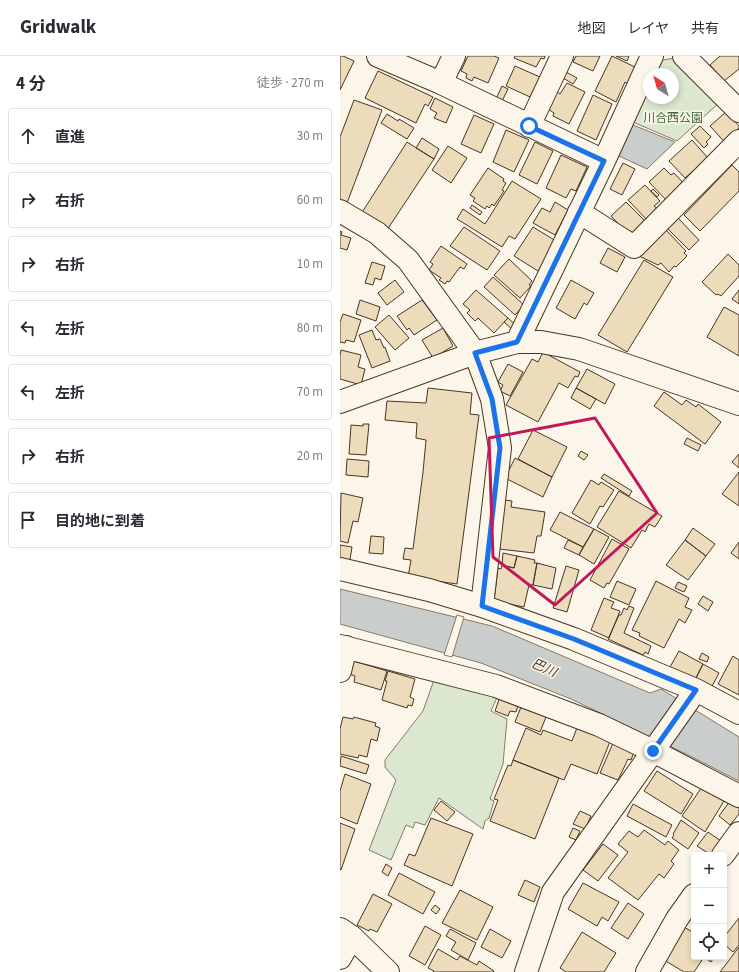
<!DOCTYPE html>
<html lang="ja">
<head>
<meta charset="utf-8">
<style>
  body { margin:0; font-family:"Source Sans 3","Noto Sans JP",sans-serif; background:#f2f2f3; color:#2b2b33 }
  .controls { position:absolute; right:12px; bottom:12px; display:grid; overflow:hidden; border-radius:4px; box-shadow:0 2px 6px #0003 }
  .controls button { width:36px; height:36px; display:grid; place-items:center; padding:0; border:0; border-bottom:1px solid #e1e1e2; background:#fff; color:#2b2b33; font:20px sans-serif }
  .compass { position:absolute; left:303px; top:12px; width:36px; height:36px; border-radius:50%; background:#fff; box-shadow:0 2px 6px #0003; rotate:323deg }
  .stop { position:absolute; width:12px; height:12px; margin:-9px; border:3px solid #1a73e8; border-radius:50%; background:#fff }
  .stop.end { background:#1a73e8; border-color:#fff; box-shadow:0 1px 4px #0008 }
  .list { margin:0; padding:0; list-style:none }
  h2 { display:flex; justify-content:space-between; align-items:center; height:52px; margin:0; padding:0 16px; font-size:17px }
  h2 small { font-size:13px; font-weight:400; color:#7c7c81 }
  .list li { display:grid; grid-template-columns:26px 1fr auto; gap:12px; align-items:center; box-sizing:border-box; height:56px; margin:0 8px 8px; padding:0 8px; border:1px solid #e1e1e2; border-radius:4px }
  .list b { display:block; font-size:15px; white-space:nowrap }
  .list em { font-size:13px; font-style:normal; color:#7c7c81 }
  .icon { flex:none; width:22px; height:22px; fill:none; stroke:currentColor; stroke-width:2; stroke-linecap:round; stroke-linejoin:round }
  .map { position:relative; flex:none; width:399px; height:916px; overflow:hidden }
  header { display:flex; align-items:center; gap:24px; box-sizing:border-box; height:56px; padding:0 20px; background:#fff; border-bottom:1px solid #e1e1e2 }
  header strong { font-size:19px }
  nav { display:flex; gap:22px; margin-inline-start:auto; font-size:14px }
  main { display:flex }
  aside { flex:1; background:#fff }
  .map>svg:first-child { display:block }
  .green { fill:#dce7d0; stroke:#887966 }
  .water { fill:#c9cecd; stroke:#887966 }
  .pier { fill:#fbf6e9; stroke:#887966 }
  .building { fill:#ecdcbc; stroke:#4a3520 }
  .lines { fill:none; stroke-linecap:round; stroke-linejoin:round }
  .minor-casing { stroke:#4a3520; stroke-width:24 }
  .minor { stroke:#fbf6e9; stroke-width:22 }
  .route { stroke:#1a73e8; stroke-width:5 }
  .marked { fill:none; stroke:#c2185b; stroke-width:3; stroke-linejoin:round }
  .labels { text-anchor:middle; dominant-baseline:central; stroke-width:3; stroke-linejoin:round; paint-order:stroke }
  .park-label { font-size:12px; fill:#436837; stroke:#fbf6e9 }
  .water-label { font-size:13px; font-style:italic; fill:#4a3520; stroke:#fbf6e9 }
</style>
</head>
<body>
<header>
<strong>Gridwalk</strong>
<nav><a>地図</a><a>レイヤ</a><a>共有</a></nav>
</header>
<main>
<aside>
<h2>4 分<small>徒歩 · 270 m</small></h2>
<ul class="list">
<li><svg class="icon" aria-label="ahead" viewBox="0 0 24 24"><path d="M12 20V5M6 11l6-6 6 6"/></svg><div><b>直進</b></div><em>30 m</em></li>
<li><svg class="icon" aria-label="right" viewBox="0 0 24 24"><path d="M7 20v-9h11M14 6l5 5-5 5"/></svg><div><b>右折</b></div><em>60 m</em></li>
<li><svg class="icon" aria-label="right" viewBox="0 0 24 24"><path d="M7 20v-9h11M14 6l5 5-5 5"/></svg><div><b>右折</b></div><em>10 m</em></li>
<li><svg class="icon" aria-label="left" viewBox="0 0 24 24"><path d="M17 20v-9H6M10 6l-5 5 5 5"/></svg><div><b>左折</b></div><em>80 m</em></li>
<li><svg class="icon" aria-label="left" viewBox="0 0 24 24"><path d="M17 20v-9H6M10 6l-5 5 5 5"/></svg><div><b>左折</b></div><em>70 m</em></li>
<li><svg class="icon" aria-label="right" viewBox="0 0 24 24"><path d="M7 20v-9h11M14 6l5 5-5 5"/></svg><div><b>右折</b></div><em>20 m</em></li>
<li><svg class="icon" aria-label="arrive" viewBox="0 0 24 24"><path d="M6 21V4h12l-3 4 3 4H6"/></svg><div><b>目的地に到着</b></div></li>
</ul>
</aside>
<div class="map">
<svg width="399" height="916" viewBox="0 0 399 916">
  <rect width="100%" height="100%" fill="#fbf6e9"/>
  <path class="green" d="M334 2 380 46 337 85 293 66 309 29V42H333V18H314L319 5Z
    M94 624 159 637 151 655 167 663 163 708 150 743 154 745 149 762 145 765 143 773 99 742 85 769 75 766 73 772 66 769 51 804 29 794 56 724 45 711V704L83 655Z"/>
  <path class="water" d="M293 69 335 86 307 113 279 100Z
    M0 533 152 570 310 637 321 633 399 681V725L346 698 231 643 141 607 0 568Z"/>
  <path class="pier" d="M117 559 124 561 112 601 104 599Z"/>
  <path class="building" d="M0 0H3L14 5 0 34Z
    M128 0H154L159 2 148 27 134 21 132 25 126 22 127 18 121 15Z
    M175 0H205L204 3 201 2 196 11 174 2Z
    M236 0H260L253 15 233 6Z
    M272 0 297 12 289 29 285 26 276 46 255 35Z
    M276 0H289L287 5Z
    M380 0H399V13L384 25 370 9Z
    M175 10 200 21 190 41 166 30Z
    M38 15 93 41 88 50 85 48 76 67 25 42Z
    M226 16 237 22 233 28 223 22Z
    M227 27 245 36 229 68 213 60 214 57 208 53 217 36 220 38Z
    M162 30 168 33 162 45 156 43Z
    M253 39 272 48 256 84 237 75Z
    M95 42 113 51 106 67 94 62 97 57 90 53Z
    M14 44 42 54 7 147 0 145V81Z
    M386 56 399 70V72L392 79 390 92 370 70Z
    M47 58 58 65 59 63 74 72 67 83 41 67Z
    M134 59 154 68 141 97 121 88Z
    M360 70 371 81 366 86 368 88 364 92 351 78Z
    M166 74 189 84 174 116 153 106Z
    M82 82 99 93 94 103 76 92Z
    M352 84 368 102 345 122 329 105Z
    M67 86 94 103 47 174 21 158Z
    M195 86 213 95 197 128 179 119Z
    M108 90 127 102 111 127 92 114Z
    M221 99 247 111 236 135 231 133 226 142 206 132Z
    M283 107 295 113 282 139 270 133Z
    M392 109 399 116V135L360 175 344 159Z
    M148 112 164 123 163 125 166 127 162 134 164 135 154 150 152 148 149 152 147 150 145 153 133 145 135 142 130 139Z
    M324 112 331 119 334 117 347 131 329 147 309 126Z
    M172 125 201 143 175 183 169 180 162 191 117 163 123 153 145 168Z
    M305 129 320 145 314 150 319 154 308 165 288 144Z
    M313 133 319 139 317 141 311 135Z
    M215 146 228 154 215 179 193 167 202 152 210 156Z
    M286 146 306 166 290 180 271 160Z
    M132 149 142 156 140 159 130 152Z
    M338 162 359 184 349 194 328 173Z
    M124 171 160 195 147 214 110 190Z
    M193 171 221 188 204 205 198 215 174 200Z
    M326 174 346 195 344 197 347 200 336 211 334 210 329 216 321 207 318 209 297 199Z
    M0 175 2 176 1 179 11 182 7 194 0 192Z
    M101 190 127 208 124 213 120 211 109 226 107 225 105 228 99 224 101 222 89 214 93 208 90 206Z
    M268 192 285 201 277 216 260 207Z
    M388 198 399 209V220L381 240 378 238 376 239 362 226Z
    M169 203 192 225 189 229 191 230 180 242 154 219Z
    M304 204 333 221 287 296 258 279Z
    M32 206 45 210 41 224 35 222 33 229 25 227Z
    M153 221 184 249 175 259 144 231Z
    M55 224 64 236 47 249 38 237Z
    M231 224 254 237 247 249 244 247 235 263 216 252Z
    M136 234 168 262 154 277 138 262 135 265 127 257 130 254 123 248Z
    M399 234V248L392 243Z
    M20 244 40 251 36 265 16 258Z
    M82 244 97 264 74 279 69 272 67 274 57 260Z
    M384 251 399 259V300L367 281Z
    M3 258 21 264 14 286 6 284 5 287 0 286V266Z
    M49 259 69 282 55 294 35 271Z
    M168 262 178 271 174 275 164 266Z
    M103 272 113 290 93 302 82 284Z
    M32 274 36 284 40 283 44 292 45 291 50 305 32 312 19 279Z
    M1 294 21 299 18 311 25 313 21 329 0 323V299Z
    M203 296 240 316 238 321 235 320 228 332 219 327 198 366 166 349 192 303 198 306Z
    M168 308 183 316 170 340 160 335 163 329 158 326Z
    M247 313 275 328 265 348 236 332Z
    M88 332 132 337 130 358 139 359 117 528 68 521 71 504 63 503 65 492 73 493 83 416 86 384 76 382 77 367 45 364 47 345 86 347Z
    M236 332 256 343 250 353 231 342Z
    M324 336 342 349 346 344 356 351 358 348 381 366 365 388 314 350Z
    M23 368H29L26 399 9 398 11 369 23 370Z
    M193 374 227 391 212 421 178 403Z
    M347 382 361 389 358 395 344 388Z
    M241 395 248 399 244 404 238 400Z
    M399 398V412L392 406Z
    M175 402 212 421 203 441 165 422Z
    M7 403 29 405 28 421 6 419Z
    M399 416V450L382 438Z
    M264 418 292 435 289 440 261 422Z
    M251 424 259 429 261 426 274 434 263 451 260 450 250 468 232 457Z
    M279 435 322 460 315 471 309 468 305 476 302 474 291 492 257 471Z
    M1 437 23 442 18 466 13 465 8 487 0 485Z
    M165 444 172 445 171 451 205 456 201 480H197L194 497 159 493Z
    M220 456 254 473 243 491 210 474Z
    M353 472 375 488 366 500 345 484Z
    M254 473 269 481 254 508 239 499Z
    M31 480 44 481 43 498 29 497Z
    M272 483 289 493 269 528 267 527 264 532 250 524Z
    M228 484 243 491 239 499 224 492Z
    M345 484 366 500 348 524 326 509Z
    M399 486V503L391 497Z
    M0 489 12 491 9 510 0 508Z
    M163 497 177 500 174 512 162 509Z
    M177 500 195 504 194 507H197L193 529H189L184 551 154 545 158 512 161 513 162 509 174 512Z
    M197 507 216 512 212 533 193 529Z
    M226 510 239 514 227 556 213 552Z
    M277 525 296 533 289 549 270 541Z
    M316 525 349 542 345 551 352 554 345 567 339 563 324 592 299 580 300 577 292 574Z
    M338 526 347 530 344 536 335 532Z
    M363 540 373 546 368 555 358 548Z
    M264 542 274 546 271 552 280 555 269 582 251 574Z
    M289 550 294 552 284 577 311 590 308 598 305 596 303 599 268 583 279 559H281L284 552 287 554Z
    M339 595 363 608 355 624 330 611Z
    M362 597 369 601 367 606 359 603Z
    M393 600 399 604V639L378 628Z
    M11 604 47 615 41 634 14 626 15 620 7 617Z
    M363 608 379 617 371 632 355 624Z
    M48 615 75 623 70 641 74 643 72 650 68 649 67 652 42 644 47 625H45Z
    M161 638 179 646 176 656 170 655 168 660 155 655Z
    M183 646 208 656 200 676 175 666Z
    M3 661 13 663 14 661 36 667 35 670 40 672 37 685 31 683 27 701 19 699 18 702 0 698V673Z
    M238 669 271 683 257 718 231 708 224 724 173 704 186 672 201 679 203 674 232 685Z
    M273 687 294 696 291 704 288 703 278 724 260 717Z
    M1 700 29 709 26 718 0 710Z
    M173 704 219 722 195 783 150 765 158 744 154 743 168 709 171 710Z
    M317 715 353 738 341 758 304 735Z
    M5 718 31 728 17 768 0 761V735Z
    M362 731 384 745 365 776 342 760Z
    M101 745 115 756 107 765 94 754Z
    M390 745 399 752V758L390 769 379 760Z
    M293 748 332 769 326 781 287 760Z
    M240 755 251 760 245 773 233 768Z
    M91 762 133 778 112 830 64 809 69 798 75 800Z
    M341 764 359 777 348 793 332 782 334 779 333 778Z
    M0 767 15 773 1 814 0 813Z
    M233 772 240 775 236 784 229 781Z
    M304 774 325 789 328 785 339 794 331 805 334 808 324 822 319 818 298 844 268 822 288 796 278 788 289 775 298 781Z
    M368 776 381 785 371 799 357 790Z
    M263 788 278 799 258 825 243 814Z
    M46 808 52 812 48 820 42 816Z
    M59 817 95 836 83 858 48 839Z
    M185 824 200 831 194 846 178 839Z
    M243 827 279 846 268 865 262 861 257 870 228 853Z
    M120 834 153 851 137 884 102 867Z
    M33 838 52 848 37 876 30 873 29 875 17 869Z
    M288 847 304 858 288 883 271 872Z
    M95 849 100 853 96 858 91 854Z
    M399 862V889L393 896 384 888V881Z
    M85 870 101 879 85 909 69 900Z
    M344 871 354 877V901H374L371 906 364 901 354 916H344L324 904Z
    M110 873 136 887 128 904 111 894 116 886 106 880Z
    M150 873 171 885 162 902 141 891Z
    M242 876 276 897 264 916H226L220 912Z
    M399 891V916H380Z
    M98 893 117 904 120 900 137 909 139 905 154 915 153 916H93L94 915 88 912Z"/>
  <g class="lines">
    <defs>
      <path id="minor" d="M38 0 101 27 264 105
        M344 0 399 55
        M101 27 114 0
        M189 70 222 0
        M0 155 37 177 68 204 135 297 152 343 160 392 142 550
        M239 156 294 191 399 85
        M177 286 264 105 312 0
        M0 346 135 297 177 286H201L239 293 399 348
        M0 513 89 534 142 550 234 583 356 634 399 657
        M0 590 156 630 259 669 313 695 399 740
        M0 615 6 591
        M383 799 399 777
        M0 873 12 881 48 916
        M0 902 12 881
        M186 916 213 836 316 691 356 634
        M307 916 337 863 354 839"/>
    </defs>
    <use href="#minor" class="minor-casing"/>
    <use href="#minor" class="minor"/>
  </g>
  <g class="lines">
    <path class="route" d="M189 70 264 105 177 286 135 297 152 343 160 392 142 550 234 583 356 634 313 695"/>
  </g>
  <path class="marked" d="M255 362 317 457 215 549 153 501 149 382Z"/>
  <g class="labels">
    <g class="park-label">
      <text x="333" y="62">川合西公園</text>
    </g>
    <g class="water-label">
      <text transform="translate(204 612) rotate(24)">巴川</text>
    </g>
  </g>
</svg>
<div class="controls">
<button>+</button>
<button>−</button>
<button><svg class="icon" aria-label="locate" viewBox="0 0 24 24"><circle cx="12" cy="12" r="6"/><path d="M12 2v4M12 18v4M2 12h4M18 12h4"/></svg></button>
</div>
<svg class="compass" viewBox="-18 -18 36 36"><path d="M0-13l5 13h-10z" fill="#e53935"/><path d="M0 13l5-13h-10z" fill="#7c7c81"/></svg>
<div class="stop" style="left:189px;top:70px"></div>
<div class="stop end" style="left:313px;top:695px"></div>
</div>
</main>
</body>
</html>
